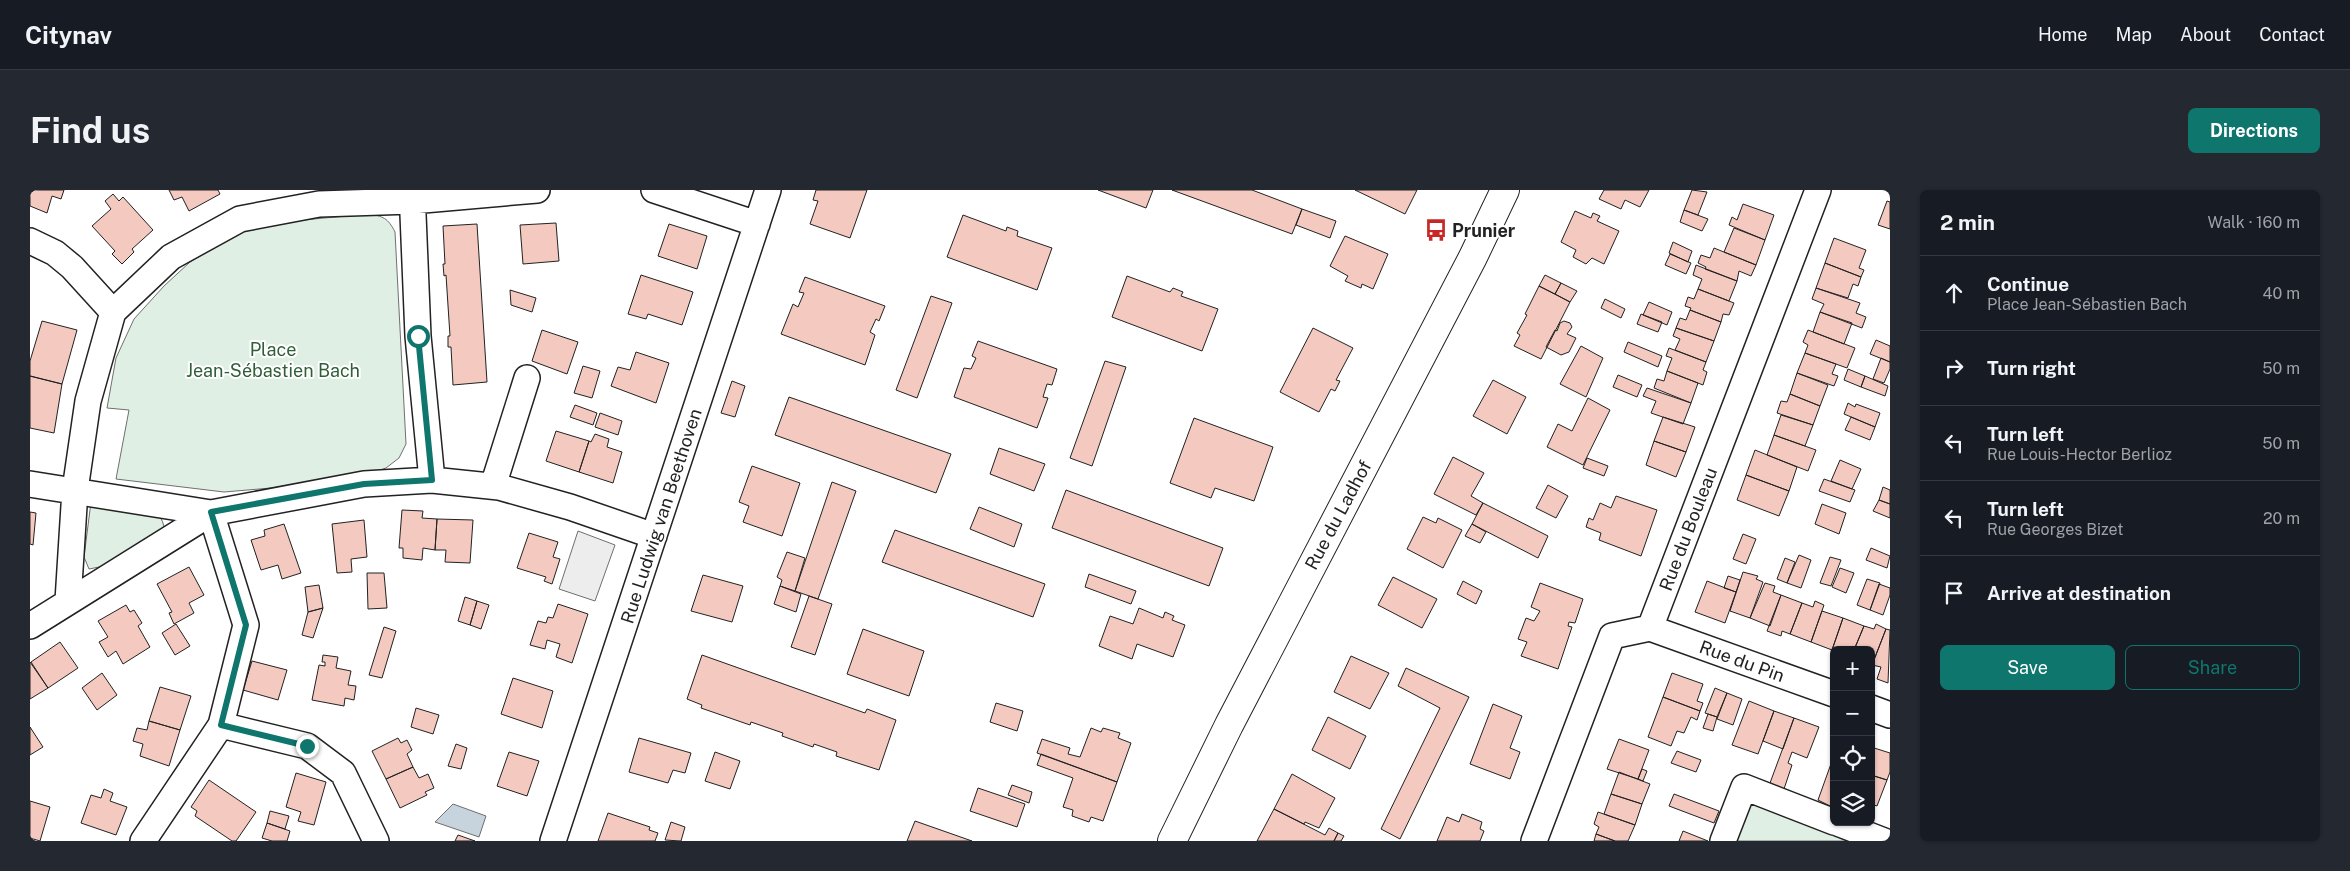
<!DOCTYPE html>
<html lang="en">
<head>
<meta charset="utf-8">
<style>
  body { margin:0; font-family:"Public Sans",sans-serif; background:#242831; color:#f1f3f6 }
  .controls { position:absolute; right:15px; bottom:15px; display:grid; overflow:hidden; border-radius:8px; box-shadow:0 1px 4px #0004 }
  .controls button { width:45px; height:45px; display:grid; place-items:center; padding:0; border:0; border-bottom:1px solid #363941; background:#171b24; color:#f1f3f6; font:25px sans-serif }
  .stop { position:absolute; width:15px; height:15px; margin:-11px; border:4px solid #0f766e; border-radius:50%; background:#fff }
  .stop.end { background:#0f766e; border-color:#fff; box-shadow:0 1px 5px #0008 }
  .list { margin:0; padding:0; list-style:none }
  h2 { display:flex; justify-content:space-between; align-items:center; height:65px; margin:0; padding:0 20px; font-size:21px }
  h2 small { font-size:16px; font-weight:400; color:#9ea1a6 }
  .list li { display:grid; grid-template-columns:32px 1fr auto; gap:15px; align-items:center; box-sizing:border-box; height:75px; padding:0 20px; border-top:1px solid #363941 }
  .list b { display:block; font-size:19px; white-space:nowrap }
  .list p { margin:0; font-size:16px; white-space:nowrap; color:#9ea1a6 }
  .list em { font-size:16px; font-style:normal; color:#9ea1a6 }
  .actions { display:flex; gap:10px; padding:15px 20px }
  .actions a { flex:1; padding:11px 0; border:1px solid #0f766e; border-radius:8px; text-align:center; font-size:18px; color:#0f766e }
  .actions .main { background:#0f766e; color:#fff }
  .icon { flex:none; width:28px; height:28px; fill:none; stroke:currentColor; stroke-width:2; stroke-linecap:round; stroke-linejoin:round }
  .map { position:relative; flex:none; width:1860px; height:651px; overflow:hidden; border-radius:8px }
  header { display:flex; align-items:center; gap:30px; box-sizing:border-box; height:70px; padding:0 25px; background:#171b24; border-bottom:1px solid #363941 }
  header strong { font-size:24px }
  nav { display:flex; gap:28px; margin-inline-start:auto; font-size:18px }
  .intro { display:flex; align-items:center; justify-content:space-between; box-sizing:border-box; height:120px; padding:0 30px }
  h1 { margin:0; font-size:35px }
  .button { padding:12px 22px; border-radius:8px; background:#0f766e; color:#fff; font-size:18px; font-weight:700 }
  main { display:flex; gap:30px; padding:0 30px }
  aside { flex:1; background:#171b24; border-radius:8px; box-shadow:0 1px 4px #0004 }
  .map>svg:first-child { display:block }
  .green { fill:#e0efe3; stroke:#6f6f6f }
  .parking { fill:#ededed; stroke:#6f6f6f }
  .water { fill:#c7d3dd; stroke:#6f6f6f }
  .building { fill:#f3c9c0; stroke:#222 }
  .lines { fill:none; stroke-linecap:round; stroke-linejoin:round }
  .street-casing { stroke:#222; stroke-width:28 }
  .secondary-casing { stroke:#222; stroke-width:30 }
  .street { stroke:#fff; stroke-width:25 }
  .secondary { stroke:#fff; stroke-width:28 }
  .route { stroke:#0f766e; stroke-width:6 }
  .labels { text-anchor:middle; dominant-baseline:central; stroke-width:4; stroke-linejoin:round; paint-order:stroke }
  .poi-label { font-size:18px; font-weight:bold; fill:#222; stroke:#fff; text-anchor:start }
  .park-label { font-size:18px; fill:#2f5e38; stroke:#fff }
  .street-label { font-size:18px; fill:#222; stroke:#fff }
</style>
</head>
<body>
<header>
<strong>Citynav</strong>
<nav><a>Home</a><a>Map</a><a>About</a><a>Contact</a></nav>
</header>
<div class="intro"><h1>Find us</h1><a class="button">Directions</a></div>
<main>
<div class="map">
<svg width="1860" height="651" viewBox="0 0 1860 651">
  <rect width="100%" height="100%" fill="#fff"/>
  <path class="green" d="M338 24C353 26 358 28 365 42L376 254 369 268 356 278 338 284 241 298 194 302 86 289 99 220 77 218 86 168 104 129 134 96 160 72 200 47 240 33Z
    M61 312 121 317C129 326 136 331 133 343L74 376 59 379 54 367Z
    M1719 613 1820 651H1705Z"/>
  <path class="parking" d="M548 341 585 355 565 411 529 399Z"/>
  <path class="water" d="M423 614 456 626 449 647 405 632Z"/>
  <path class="building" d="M0 0H34L31 9 22 6 17 23 0 16Z
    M139 0H188L190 4 159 21 152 7 144 10Z
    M786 0H837L820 48 780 34 788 11 783 10Z
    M1068 0H1123L1116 18Z
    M1142 0H1222L1272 19 1262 44Z
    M1325 0H1387L1375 24Z
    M1574 0H1619L1610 17 1595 10 1591 19 1569 9Z
    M1662 0 1677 2 1668 25 1654 20Z
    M83 4 89 11 93 7 123 40 102 59 104 62 92 74 82 64 85 61 62 36 81 19 75 11Z
    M1857 11 1860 12V39L1848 35Z
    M1713 14 1744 25 1735 50 1699 35 1702 27 1707 30Z
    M1272 19 1306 31 1300 48 1266 35Z
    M1654 20 1678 29 1672 41 1650 32Z
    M1545 21 1561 28 1563 23 1570 26 1567 31 1589 41 1574 74 1562 68 1556 74 1543 67 1546 60 1531 52Z
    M933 25 976 41 977 37 988 41 987 46 1022 58 1007 100 917 67Z
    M526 33 529 71 493 74 490 35Z
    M447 34 457 192 423 195 421 157H418V146H420L416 85 414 86 413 74H415L413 36Z
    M639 34 677 46 667 79 628 66Z
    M1704 38 1735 50 1726 75 1694 62Z
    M1315 46 1358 64 1343 99 1332 94 1331 98 1315 91 1318 86 1300 76Z
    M1804 48 1836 60 1829 78 1834 80 1831 87 1795 73Z
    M1643 52 1662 61 1658 72 1639 63Z
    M1684 58 1726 75 1721 86 1709 81 1707 91 1675 79 1676 77 1668 73 1671 65 1680 68Z
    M1640 64 1661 73 1656 84 1635 75Z
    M1795 73 1831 87 1828 96 1823 94 1818 108 1786 98Z
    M1666 75 1707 91 1699 111 1668 99 1672 89 1663 85Z
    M611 85 663 102 652 135 618 124 616 129 598 124Z
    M1515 85 1531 93 1525 104 1509 96Z
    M1097 86 1140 102 1143 98 1153 102 1151 106 1188 119 1172 161 1082 127Z
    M775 87 855 116 849 131 846 129 840 142 845 145 835 175 751 144 763 114 768 117 774 103 769 102Z
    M1531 93 1547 101 1540 112 1525 104Z
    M1509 96 1540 112 1511 169 1484 156 1490 145 1487 143 1497 125 1495 124Z
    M1786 98 1830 113 1826 123 1836 127 1832 138 1790 122 1794 114 1782 109Z
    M1668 99 1704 113 1699 125 1693 124 1691 132 1660 120 1661 118 1655 116 1658 107 1664 109Z
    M480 100 506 108 502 122 481 115Z
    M901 106 922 113 887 208 866 200Z
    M1575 109 1595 119 1591 128 1571 118Z
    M1619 112 1642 122 1637 135 1613 125Z
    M1660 120 1691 132 1684 151 1646 138 1650 128 1656 130Z
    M1790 122 1822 133 1814 154 1783 142Z
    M1611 124 1632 132 1628 142 1607 134Z
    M12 131 47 140 32 194 0 186V171Z
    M1534 131 1540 133 1542 137 1537 144 1546 148 1539 162 1531 165 1516 157 1525 140 1527 141 1530 133Z
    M1283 138 1323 158 1306 190 1310 191 1305 201 1301 199 1289 222 1250 202Z
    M1646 138 1684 151 1676 172 1645 160 1650 149 1643 146Z
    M512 140 548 152 537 184 502 171Z
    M1778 140 1825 158 1817 178 1775 163 1778 155 1773 152Z
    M1846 150 1860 156V172L1840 164Z
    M948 151 1027 179 1022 195 1017 194 1013 207 1018 208 1007 238 924 207 934 178 941 179 946 168 942 166Z
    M1598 152 1632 166 1628 177 1594 162Z
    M1551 156 1573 168 1556 207 1530 194Z
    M1639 158 1676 172 1673 180 1677 182 1673 195 1637 181 1642 168 1636 166Z
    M606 162 639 173 626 213 581 196 588 177 600 180Z
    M1775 163 1806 174 1802 184 1808 186 1804 196 1767 183Z
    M1851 168 1860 172V179L1854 193 1843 189Z
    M1075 171 1096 177 1062 276 1040 268Z
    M553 176 570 181 562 208 544 203Z
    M1818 179 1835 186 1831 197 1814 190Z
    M1637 181 1668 193 1661 213 1624 198 1627 189 1634 191Z
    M1767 183 1798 195 1790 216 1760 204Z
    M1588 185 1612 195 1607 207 1583 197Z
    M0 186 32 194 24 243 0 238Z
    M1835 186 1858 196 1855 206 1831 197Z
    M1463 190 1496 207 1477 244 1443 226Z
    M702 191 715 196 705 227 691 223Z
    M1617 198 1661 213 1653 234 1621 223 1626 211 1613 206Z
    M1760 204 1790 216 1783 235 1747 223 1751 211 1757 212Z
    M759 207 921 264 906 303 745 245Z
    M1558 208 1580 220 1553 275 1517 257 1528 234 1542 241Z
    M1818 213 1825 217 1826 214 1850 223 1845 237 1814 224Z
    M545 215 567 223 563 235 540 227Z
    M570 223 592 231 588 245 565 237Z
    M1751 225 1783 235 1775 256 1744 245Z
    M1633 227 1665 237 1656 262 1624 251Z
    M1821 227 1845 237 1840 250 1815 240Z
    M1164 228 1243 257 1224 311 1185 298 1181 308 1140 293Z
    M526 241 559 251 549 282 516 271Z
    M565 244 579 249 577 257 592 262 583 293 549 282 559 251 561 252Z
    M1744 245 1786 260 1778 281 1737 265Z
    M1624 251 1656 262 1646 287 1616 275Z
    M969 258 1015 274 1004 301 960 284Z
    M1725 260 1767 277 1759 301 1716 285Z
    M1423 267 1454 283 1441 306 1453 313 1446 325 1404 304Z
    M1557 268 1578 276 1574 286 1553 278Z
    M1810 270 1831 279 1822 299 1801 291Z
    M722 276 770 293 752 346 713 332 719 316 709 312Z
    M1716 285 1759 301 1749 326 1707 310Z
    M1794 289 1825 300 1820 312 1789 301Z
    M802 292 826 301 788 409 765 401Z
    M1518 295 1538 306 1526 328 1506 318Z
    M1853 297 1860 300V314L1849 310Z
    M1036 300 1193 358 1179 396 1022 338Z
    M1586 306 1627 320 1611 366 1569 350 1571 343 1556 337 1559 328 1563 330 1570 313 1581 318Z
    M1849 310 1860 314V328L1843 321Z
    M1453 313 1518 346 1508 368 1442 334Z
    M1792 314 1816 323 1809 344 1785 334Z
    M949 317 992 334 984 357 940 339Z
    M372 320 393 321 392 328 407 329 405 360 393 358 392 370 373 368V358H369Z
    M0 322 6 323 3 355 0 354Z
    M1393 327 1406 333 1408 328 1432 340 1413 378 1377 359Z
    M407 329 443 330 440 373 415 372 416 360H405Z
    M334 330 337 367 321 369 322 382 307 383 302 334Z
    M254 334 271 383 252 389 248 375 231 380 221 350 235 346 234 340Z
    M1442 334 1456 342 1450 353 1435 346Z
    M865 340 1015 394 1003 427 852 372Z
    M499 343 528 352 523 367 530 369 522 394 514 391 516 387 487 378Z
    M1713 344 1726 349 1716 374 1703 369Z
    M1841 358 1860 366 1857 378 1836 370Z
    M757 362 775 368 765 401 750 396 752 390 747 387Z
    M1769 365 1781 370 1771 398 1757 393Z
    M1800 367 1811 370 1801 396 1790 393Z
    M1755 368 1765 372 1757 393 1747 389Z
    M159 377 174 405 159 413 164 423 144 434 139 423 142 422 127 394Z
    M1810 378 1824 383 1816 403 1802 397Z
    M1713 382 1728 386 1726 389 1733 392 1720 428 1700 421Z
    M337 383H354L357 418 338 419Z
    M1059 384 1106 401 1101 414 1055 397Z
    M673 385 713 396 702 432 661 421Z
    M1698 386 1710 390 1706 402 1694 398Z
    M1363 387 1407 409 1392 438 1348 415Z
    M1837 389 1850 393 1840 420 1827 415Z
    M1433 391 1452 401 1446 414 1427 404Z
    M1677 391 1706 402 1695 433 1665 422Z
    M1510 393 1553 409 1545 433 1539 432 1538 436 1542 437 1528 479 1491 466 1497 452 1488 449 1496 428 1504 431 1510 421 1501 417Z
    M1735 393 1745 396 1743 402 1751 405 1740 436 1720 428Z
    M1849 394 1860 398V405L1853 425 1840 420Z
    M289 395 293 418 278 422 275 397Z
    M750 396 771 404 766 422 744 414Z
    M1751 405 1772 413 1760 444 1752 441 1751 446 1737 441Z
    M779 406 802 414 785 465 761 457Z
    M435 407 447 411 440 435 428 431Z
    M447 411 459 415 451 439 440 435Z
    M1785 411 1794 415 1781 452 1760 444 1772 413 1783 417Z
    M528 414 558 424 542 473 526 467 530 454 517 450 515 459 500 455 508 431 516 433 518 427 523 428Z
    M96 415 100 422 104 420 112 433 108 436 120 457 93 474 86 461 78 467 69 452 78 447 68 431Z
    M293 418 283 448 272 445 278 422Z
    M1109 418 1133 428 1135 422 1144 426 1142 430 1155 435 1143 467 1107 454 1102 469 1069 456 1080 426 1103 434Z
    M1792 421 1813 428 1802 460 1781 452Z
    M1813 428 1834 436 1824 460H1802Z
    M146 434 160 456 145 465 132 443Z
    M1846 434 1856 439 1842 475 1841 460H1824L1834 436 1844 439Z
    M354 437 366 441 352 488 339 485Z
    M833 439 894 461 879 506 817 484Z
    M1856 439 1860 440 1858 493 1847 489 1851 477 1842 475Z
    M30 452 48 478 18 498 1 472Z
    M293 465 308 467 306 478 321 481 318 495 326 496 324 510 315 508 314 516 282 510 289 475 295 476V472H292Z
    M672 465 835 523 837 519 866 530 849 580 806 566 807 562 784 554 783 557 752 546 753 543 721 532 720 535 671 518 672 515 657 509Z
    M1321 466 1359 483 1340 519 1304 502Z
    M222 471 257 480 248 510 213 500Z
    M0 472 18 498 0 509Z
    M1376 478 1439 507 1370 649 1351 639 1410 518 1368 496Z
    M72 483 87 505 67 520 52 498Z
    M1642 483 1673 494 1667 511 1673 513 1670 521 1633 507Z
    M483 488 523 501 512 538 471 524Z
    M130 497 161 506 150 540 119 531Z
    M1685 498 1697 503 1687 527 1675 523Z
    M1697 503 1712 509 1703 535 1687 529Z
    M1633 507 1670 521 1667 530 1661 527 1654 543 1647 541 1641 556 1618 547Z
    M1719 511 1744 521 1728 564 1702 555Z
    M966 513 993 521 987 541 960 532Z
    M1463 514 1492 526 1480 558 1490 562 1480 589 1440 574Z
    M386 518 409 525 403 544 381 537Z
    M1744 521 1764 528 1753 559 1733 551Z
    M1678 524 1687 527 1683 541 1673 538Z
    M1298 527 1336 546 1320 579 1282 560Z
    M1764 528 1789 537 1777 568 1762 562 1758 573 1762 575 1754 599 1740 593Z
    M119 531 150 540 139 576 110 566 113 554 103 551 107 538 117 540Z
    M0 537 13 557 0 565Z
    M1061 538 1071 542 1073 538 1090 543 1088 548 1101 553 1087 592 1007 563 1012 549 1040 558 1038 564 1050 567Z
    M368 548 371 553 377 550 382 560 377 564 383 577 356 589 342 561Z
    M609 548 661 563 655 583 643 580 638 593 599 582Z
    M1589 549 1619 560 1608 589 1577 579Z
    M426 554 437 558 431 579 418 576Z
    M1841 557 1860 563V582L1857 590 1841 585Z
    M1647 561 1671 570 1666 582 1641 573Z
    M479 562 509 571 497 606 467 596Z
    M685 562 710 571 700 599 675 591Z
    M1011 564 1087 592 1073 631 1061 627 1059 632 1042 626 1043 620 1033 617 1043 588 1007 575Z
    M1802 571 1804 572V606L1800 616 1788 610Z
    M383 577 389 588 398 584 404 598 395 602 397 605 370 618 356 589Z
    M1612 579 1617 581 1613 591 1608 589Z
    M1589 582 1620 594 1612 614 1581 604Z
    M266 583 296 592 284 635 268 631 271 622 256 617Z
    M1262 584 1305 608 1289 638 1275 632 1274 634 1244 619Z
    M1841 585 1857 590 1847 616 1841 614Z
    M179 590 226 622 206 651H202L165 626 167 621 161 617Z
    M982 595 1002 602 999 613 978 605Z
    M948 598 995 614 987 637 940 621Z
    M74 599 83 603 80 611 97 617 86 645 51 633 61 605 71 608Z
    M1581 604 1612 614 1605 635 1574 624Z
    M1644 604 1689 621 1684 633 1639 616Z
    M0 611 20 617 10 651 0 648Z
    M1244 619 1295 645 1299 638 1308 643 1304 651H1227Z
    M240 621 259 626 255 639 237 633Z
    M1568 622 1605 635 1598 651H1585L1566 644 1569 637 1564 634Z
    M578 623 620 637 619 640 628 643 625 651H568Z
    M1432 624 1452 632 1450 639 1454 641 1450 651H1407L1417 627 1429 632Z
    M885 631 942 651H877Z
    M641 632 655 637 651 651 635 650Z
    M237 633 260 641 257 651H242L232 648Z
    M1653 641 1678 651H1649Z
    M1308 643 1314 646 1311 651H1304Z
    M1566 644 1585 651H1564Z
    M428 645 445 651H425Z"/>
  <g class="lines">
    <defs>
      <path id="street" d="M382 0 388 146 402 290
        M624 0 727 34
        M0 51 25 63 42 77 83 122 141 67 210 29 289 14 382 11 507 0
        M0 294 181 323 216 435 191 535 113 651
        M463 296 497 188
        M38 411 45 300 58 211 83 122
        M0 436 181 323 334 294 402 290 469 297 540 317 624 346
        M1620 438 1804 504
        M1841 518 1860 525
        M191 535 277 556 313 583 346 651
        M1805 632 1854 651
        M523 651 738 0
        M1504 651 1582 446 1620 438 1788 0
        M1693 651 1714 597 1804 632"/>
      <path id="secondary" d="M1142 651 1199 535 1443 67 1475 0"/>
    </defs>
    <use href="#street" class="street-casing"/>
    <use href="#secondary" class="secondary-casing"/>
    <use href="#street" class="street"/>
    <use href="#secondary" class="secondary"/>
  </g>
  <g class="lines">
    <path class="route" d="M277 556 191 535 216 435 181 322 334 294 402 290 388 146"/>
  </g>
  <defs>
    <symbol id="bus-bare" viewBox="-9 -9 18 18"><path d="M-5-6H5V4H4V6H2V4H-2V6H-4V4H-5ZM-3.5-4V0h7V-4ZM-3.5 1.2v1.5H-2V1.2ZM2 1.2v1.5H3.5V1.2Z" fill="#c62828" stroke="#fff" stroke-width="2.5" paint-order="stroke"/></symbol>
  </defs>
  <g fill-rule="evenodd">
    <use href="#bus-bare" x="1390" y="24" width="32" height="32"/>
  </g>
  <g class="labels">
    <g class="poi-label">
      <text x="1422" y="40">Prunier</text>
    </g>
    <g class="park-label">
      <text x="243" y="159">Place<tspan x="243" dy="21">Jean-Sébastien Bach</tspan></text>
    </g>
    <g class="street-label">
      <text transform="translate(1308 325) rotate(-62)">Rue du Ladhof</text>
      <text transform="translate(631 326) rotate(-72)">Rue Ludwig van Beethoven</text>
      <text transform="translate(1658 339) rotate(-69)">Rue du Bouleau</text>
      <text transform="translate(1712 471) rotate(20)">Rue du Pin</text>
    </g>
  </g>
</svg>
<div class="controls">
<button>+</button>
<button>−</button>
<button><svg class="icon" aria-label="locate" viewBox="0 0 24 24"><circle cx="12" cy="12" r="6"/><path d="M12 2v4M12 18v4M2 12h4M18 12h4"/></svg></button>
<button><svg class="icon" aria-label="layers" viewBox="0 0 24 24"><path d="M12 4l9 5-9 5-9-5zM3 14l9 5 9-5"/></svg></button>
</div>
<div class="stop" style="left:388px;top:146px"></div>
<div class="stop end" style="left:277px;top:556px"></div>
</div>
<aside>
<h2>2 min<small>Walk · 160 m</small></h2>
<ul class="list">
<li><svg class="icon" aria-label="ahead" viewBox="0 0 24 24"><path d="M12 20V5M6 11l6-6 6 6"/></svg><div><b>Continue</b><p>Place Jean-Sébastien Bach</p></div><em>40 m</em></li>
<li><svg class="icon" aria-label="right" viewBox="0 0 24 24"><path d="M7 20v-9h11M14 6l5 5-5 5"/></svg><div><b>Turn right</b></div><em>50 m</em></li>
<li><svg class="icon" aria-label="left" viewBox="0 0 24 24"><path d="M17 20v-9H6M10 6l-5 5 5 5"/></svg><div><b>Turn left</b><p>Rue Louis-Hector Berlioz</p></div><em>50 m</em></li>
<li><svg class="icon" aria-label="left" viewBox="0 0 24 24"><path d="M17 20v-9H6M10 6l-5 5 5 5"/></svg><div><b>Turn left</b><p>Rue Georges Bizet</p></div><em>20 m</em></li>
<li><svg class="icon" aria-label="arrive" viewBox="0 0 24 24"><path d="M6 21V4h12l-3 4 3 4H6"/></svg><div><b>Arrive at destination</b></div></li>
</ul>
<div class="actions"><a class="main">Save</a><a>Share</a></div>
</aside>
</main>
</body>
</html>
